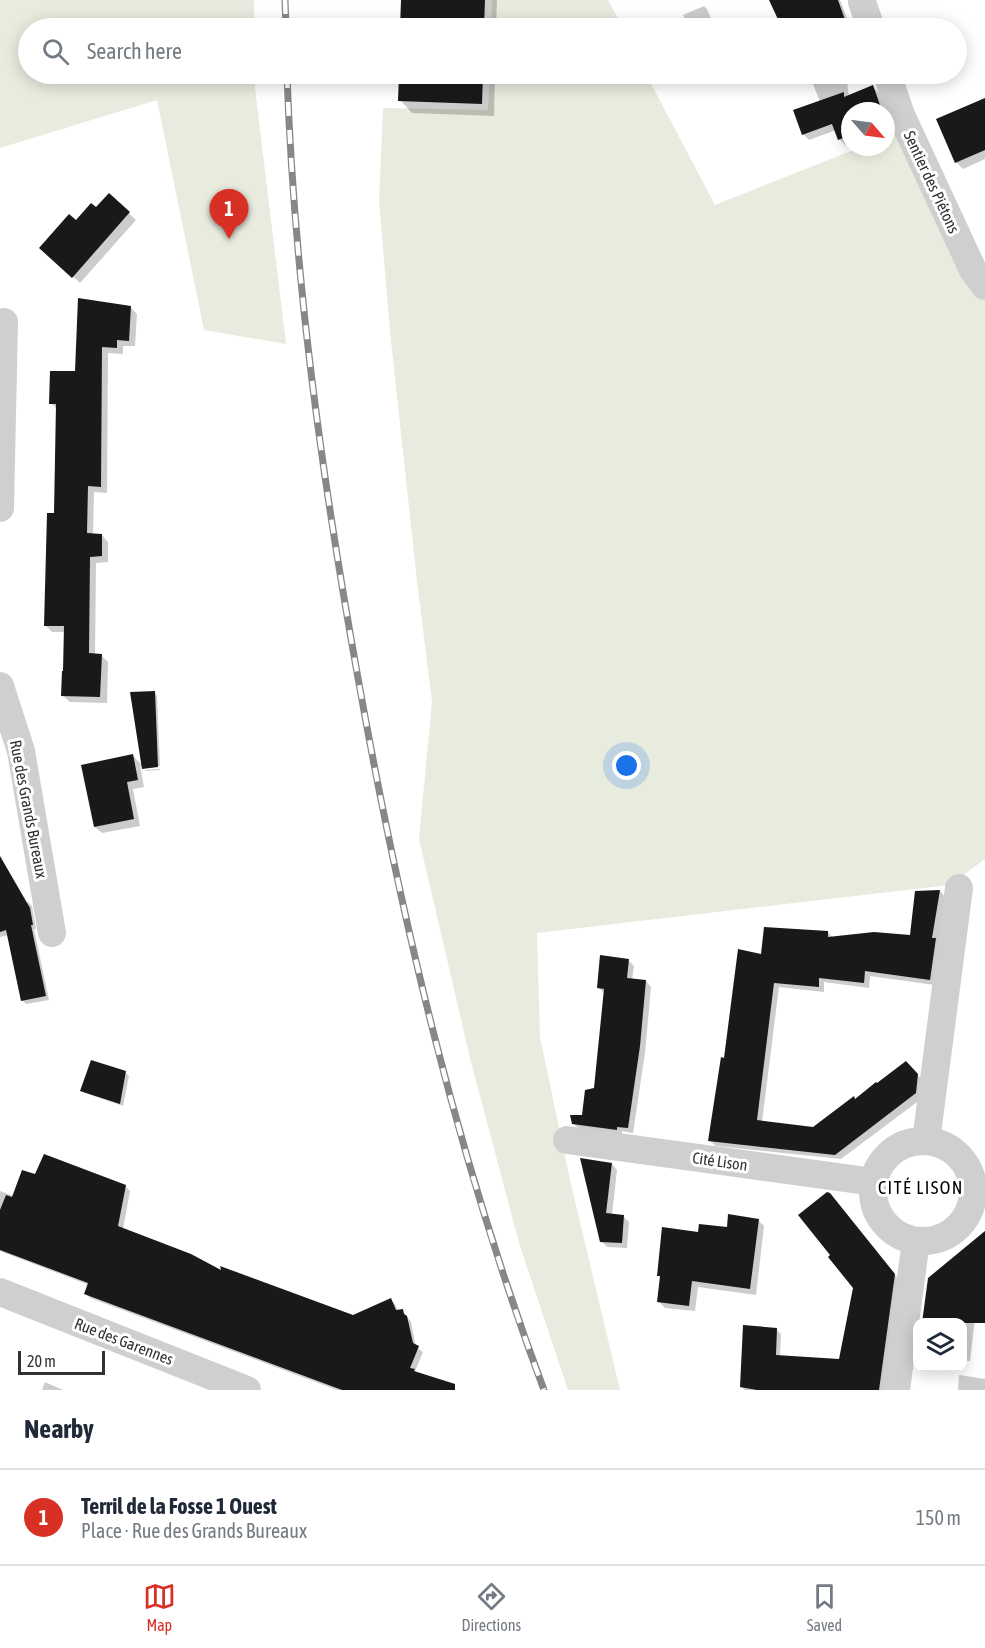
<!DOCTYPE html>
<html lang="en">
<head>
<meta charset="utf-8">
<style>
  body { margin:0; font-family:"Asap Condensed",sans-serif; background:#f6f6f7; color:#1f2937 }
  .controls { position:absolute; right:18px; bottom:18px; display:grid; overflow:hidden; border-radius:12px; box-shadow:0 3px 15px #0003 }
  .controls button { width:54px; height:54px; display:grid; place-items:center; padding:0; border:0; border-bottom:2px solid #e0e1e3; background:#fff; color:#1f2937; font:30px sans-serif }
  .compass { position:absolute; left:841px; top:102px; width:54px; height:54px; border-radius:50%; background:#fff; box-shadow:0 3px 15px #0003; rotate:118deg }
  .scale { position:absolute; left:18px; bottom:15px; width:87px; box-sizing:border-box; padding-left:6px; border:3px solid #323232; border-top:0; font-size:16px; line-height:21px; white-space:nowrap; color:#323232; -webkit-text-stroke:4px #fff; paint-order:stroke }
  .you { position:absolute; left:627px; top:766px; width:21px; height:21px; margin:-15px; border:4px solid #fff; border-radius:50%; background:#1a73e8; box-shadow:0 0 0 9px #1a73e833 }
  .badge { display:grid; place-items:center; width:39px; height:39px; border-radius:50%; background:#d93025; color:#fff; font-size:20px; font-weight:700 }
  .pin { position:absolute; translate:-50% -50px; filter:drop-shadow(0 2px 3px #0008) }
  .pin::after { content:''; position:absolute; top:32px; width:21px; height:18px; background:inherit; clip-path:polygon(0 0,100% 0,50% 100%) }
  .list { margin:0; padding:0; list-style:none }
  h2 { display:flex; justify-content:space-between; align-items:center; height:78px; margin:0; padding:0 24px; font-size:26px }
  h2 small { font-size:20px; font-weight:400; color:#747a83 }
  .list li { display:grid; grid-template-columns:39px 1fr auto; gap:18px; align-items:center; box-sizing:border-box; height:96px; padding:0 24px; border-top:2px solid #e0e1e3 }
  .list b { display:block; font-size:22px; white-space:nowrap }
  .list p { margin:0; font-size:20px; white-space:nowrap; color:#747a83 }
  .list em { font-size:20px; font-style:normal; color:#747a83 }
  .icon { flex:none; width:33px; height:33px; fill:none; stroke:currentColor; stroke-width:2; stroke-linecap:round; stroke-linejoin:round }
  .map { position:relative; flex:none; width:985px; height:1390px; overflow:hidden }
  .search { position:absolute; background:#fff; box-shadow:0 3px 15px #0003; left:18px; right:18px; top:18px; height:66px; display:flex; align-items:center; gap:15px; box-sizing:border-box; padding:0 21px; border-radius:33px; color:#747a83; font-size:22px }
  .sheet { height:174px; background:#fff }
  nav { display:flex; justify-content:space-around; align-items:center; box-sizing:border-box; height:84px; border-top:2px solid #e0e1e3; background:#fff; font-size:16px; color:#747a83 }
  nav a { display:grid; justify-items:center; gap:3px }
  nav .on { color:#d93025 }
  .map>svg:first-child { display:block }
  .green { fill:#e8ecde }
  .shadow { fill:#0003 }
  .building { fill:#191919 }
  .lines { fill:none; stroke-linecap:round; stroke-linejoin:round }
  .street { stroke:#cfcfcf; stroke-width:28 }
  .rail-casing { stroke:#878787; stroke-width:7 }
  .rail { stroke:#fff; stroke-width:4.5; stroke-dasharray:14; stroke-linecap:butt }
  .labels { text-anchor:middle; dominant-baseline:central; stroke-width:6; stroke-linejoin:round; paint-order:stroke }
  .street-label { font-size:16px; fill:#323232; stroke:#fff }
  .neighbourhood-label { font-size:18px; letter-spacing:1.5px; fill:#000; stroke:#fff }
</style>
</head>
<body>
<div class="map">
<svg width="985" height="1390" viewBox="0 0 985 1390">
  <rect width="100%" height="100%" fill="#fff"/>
  <path class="green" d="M0 0H254V28H28V74H255V88L286 344 204 330 157 100 0 148Z
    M492 0H608L623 28H491Z
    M490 74H646L715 205 861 147H886V137L902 131 985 297V859L950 885 537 933 540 1037 570 1180 620 1390H568L519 1243 470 1058 419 839 432 702 417 581 391 341 379 202 383 108 488 110Z"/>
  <path class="shadow" d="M403 0H497L496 28H402Z
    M771 0H840L851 28H783Z
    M704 6 707 9 715 28H689L683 15Z
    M401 74H495L494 116 412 113 400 100Z
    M809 74H846L849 97 873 87 879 93 885 111H850V143L845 145 839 139 836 130 809 140 803 134 820 102Z
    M985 107V159L963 169 956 162Z
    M886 114 891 128 886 130Z
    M109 195 136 220 80 283 48 254 76 222 96 208Z
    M130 307 137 314 135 346H123V354L108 353 107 493 94 492 93 535H102L108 542V562L96 563 95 655H101L108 662 107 703 70 702 63 696 65 632H52L46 626 56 514 58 410 51 403Z
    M154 692 157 696 160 766 144 767V769L140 765 144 787 133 789 140 826 102 833 95 827 133 756 143 766Z
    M160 769V770L146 771 145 770Z
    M940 891 945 897 935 985 870 976 869 988 824 982V992L779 987 762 1122 814 1129 856 1100 906 1063 923 1081 921 1099 841 1159 716 1146 710 1141 725 1059 762 956 828 932 833 938 911 937Z
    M28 902 32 906 36 929H34L49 1000 26 1004 22 1000 9 935 0 937V908Z
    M628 960 634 966 632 980 646 981 651 987 645 1053 633 1133 622 1131V1135L579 1129 573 1123 583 1117 596 1090 604 993 598 987Z
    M92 1062 126 1073 129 1076 123 1106 85 1093 82 1090Z
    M612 1164 617 1170 612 1215 623 1216 629 1222 627 1248 607 1247 601 1241Z
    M35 1176 125 1186 130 1191 123 1229 223 1273 353 1317 390 1300 395 1304 398 1311 402 1310 411 1322 416 1347 423 1352 415 1371 433 1382 436 1390H337L90 1298 86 1294 89 1285 0 1251V1191L14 1196Z
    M834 1199 899 1280 884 1390H745L741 1387 776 1329 781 1334 780 1357 840 1361 854 1287 832 1255Z
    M758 1220 764 1226 756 1295 698 1287 695 1311 665 1308 658 1301 661 1278 659 1276 699 1233Z
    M985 1233V1310L975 1318 970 1361H962V1322Z
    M959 1375 985 1379V1390H958Z
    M45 1382 63 1390H42Z"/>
  <path class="building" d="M401 0H485L484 28H400Z
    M769 0H838L848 28H782Z
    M399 74H483L482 104 398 101Z
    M873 85 882 111H850V135L838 140 832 124 802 135 793 110 844 92V97Z
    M985 98V150L955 163 936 119Z
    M109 193 130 212 72 278 39 248 69 214 76 220 91 203 96 207Z
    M78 298 131 306 129 341 117 340V348L102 347 101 487 88 486 87 533 102 534V556L90 557 89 653 102 654 100 697 61 696 62 671H63L64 626H44L47 513H54L56 404H49L50 371H75Z
    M155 691 158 767 142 769 130 692Z
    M133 754 138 780 127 782 134 819 94 827 81 765Z
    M0 856 30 908 33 925H31L46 996 21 1001 6 930 0 932Z
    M940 890 932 938H936L930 980 865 971 864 983 819 978V987L774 983 757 1120 813 1127 854 1096 855 1099 876 1082 877 1083 906 1061 918 1074 916 1093 835 1155 708 1141 721 1057 724 1058 738 949 761 954 764 927 828 931V937L874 932 910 935 915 891Z
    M600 955 629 959 627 978 646 980 640 1046 628 1128 617 1127V1130L572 1124 570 1115H582L585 1090 594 1088 604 989 597 988Z
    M91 1060 126 1071 120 1104 80 1091Z
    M44 1154 126 1185 118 1226 191 1254 221 1270 220 1266 353 1315 391 1298 396 1310 403 1309 404 1314 407 1316 413 1343 419 1346 410 1368 415 1369 414 1371 455 1384V1390H342L84 1294 88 1283 0 1250V1210L6 1195 12 1197 22 1170 35 1174Z
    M580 1158 612 1163 606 1213 624 1215 622 1243 600 1242Z
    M827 1192 830 1193 895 1274 879 1390H757L740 1387 743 1325 777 1328 776 1355 839 1359 853 1288 828 1257 830 1255 798 1215Z
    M728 1214 759 1219 750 1289 692 1281 689 1306 657 1302 660 1276H657L662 1227 698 1232 699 1224 727 1227Z
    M985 1231V1323H922L928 1278Z"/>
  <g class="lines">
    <path class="street" d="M862 2 871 28
      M887 74 901 115 973 270 985 286
      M0 508 4 322
      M0 686 21 751 52 933
      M567 1140 874 1182
      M926 1141 959 888
      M873 1191a50 50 0 1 1 100 0a50 50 0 1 1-100 0Z
      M0 1292 247 1390
      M896 1390 916 1241"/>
    <defs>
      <path id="rail" d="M285 0 286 28
        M287 74C294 277 322 478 358 678 401 919 458 1160 544 1390"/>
    </defs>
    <use href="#rail" class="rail-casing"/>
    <use href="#rail" class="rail"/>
  </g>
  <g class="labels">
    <g class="street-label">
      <text transform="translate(932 182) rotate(65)">Sentier des Piétons</text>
      <text transform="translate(29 809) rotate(79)">Rue des Grands Bureaux</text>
      <text transform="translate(720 1161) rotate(8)">Cité Lison</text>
      <text transform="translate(124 1341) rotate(21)">Rue des Garennes</text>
    </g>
    <g class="neighbourhood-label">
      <text x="921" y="1187">CITÉ LISON</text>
    </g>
  </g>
</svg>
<div class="controls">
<button><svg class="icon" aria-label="layers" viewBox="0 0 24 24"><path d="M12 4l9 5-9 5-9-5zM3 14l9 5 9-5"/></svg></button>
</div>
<svg class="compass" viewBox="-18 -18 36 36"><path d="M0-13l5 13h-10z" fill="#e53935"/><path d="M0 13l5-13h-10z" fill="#747a83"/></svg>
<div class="scale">20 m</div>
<div class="you"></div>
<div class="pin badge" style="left:229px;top:239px">1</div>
<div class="search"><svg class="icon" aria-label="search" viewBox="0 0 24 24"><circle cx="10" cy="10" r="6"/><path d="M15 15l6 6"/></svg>Search here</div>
</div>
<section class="sheet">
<h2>Nearby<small></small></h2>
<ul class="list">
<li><span class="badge">1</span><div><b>Terril de la Fosse 1 Ouest</b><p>Place · Rue des Grands Bureaux</p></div><em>150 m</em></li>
</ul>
</section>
<nav>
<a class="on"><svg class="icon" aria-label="map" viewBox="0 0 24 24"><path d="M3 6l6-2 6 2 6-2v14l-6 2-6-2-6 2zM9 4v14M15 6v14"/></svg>Map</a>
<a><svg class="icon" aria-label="directions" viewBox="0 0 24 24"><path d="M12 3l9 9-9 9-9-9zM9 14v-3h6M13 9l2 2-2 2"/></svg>Directions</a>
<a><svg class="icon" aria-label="saved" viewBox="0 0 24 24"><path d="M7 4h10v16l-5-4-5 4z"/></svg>Saved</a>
</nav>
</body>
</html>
